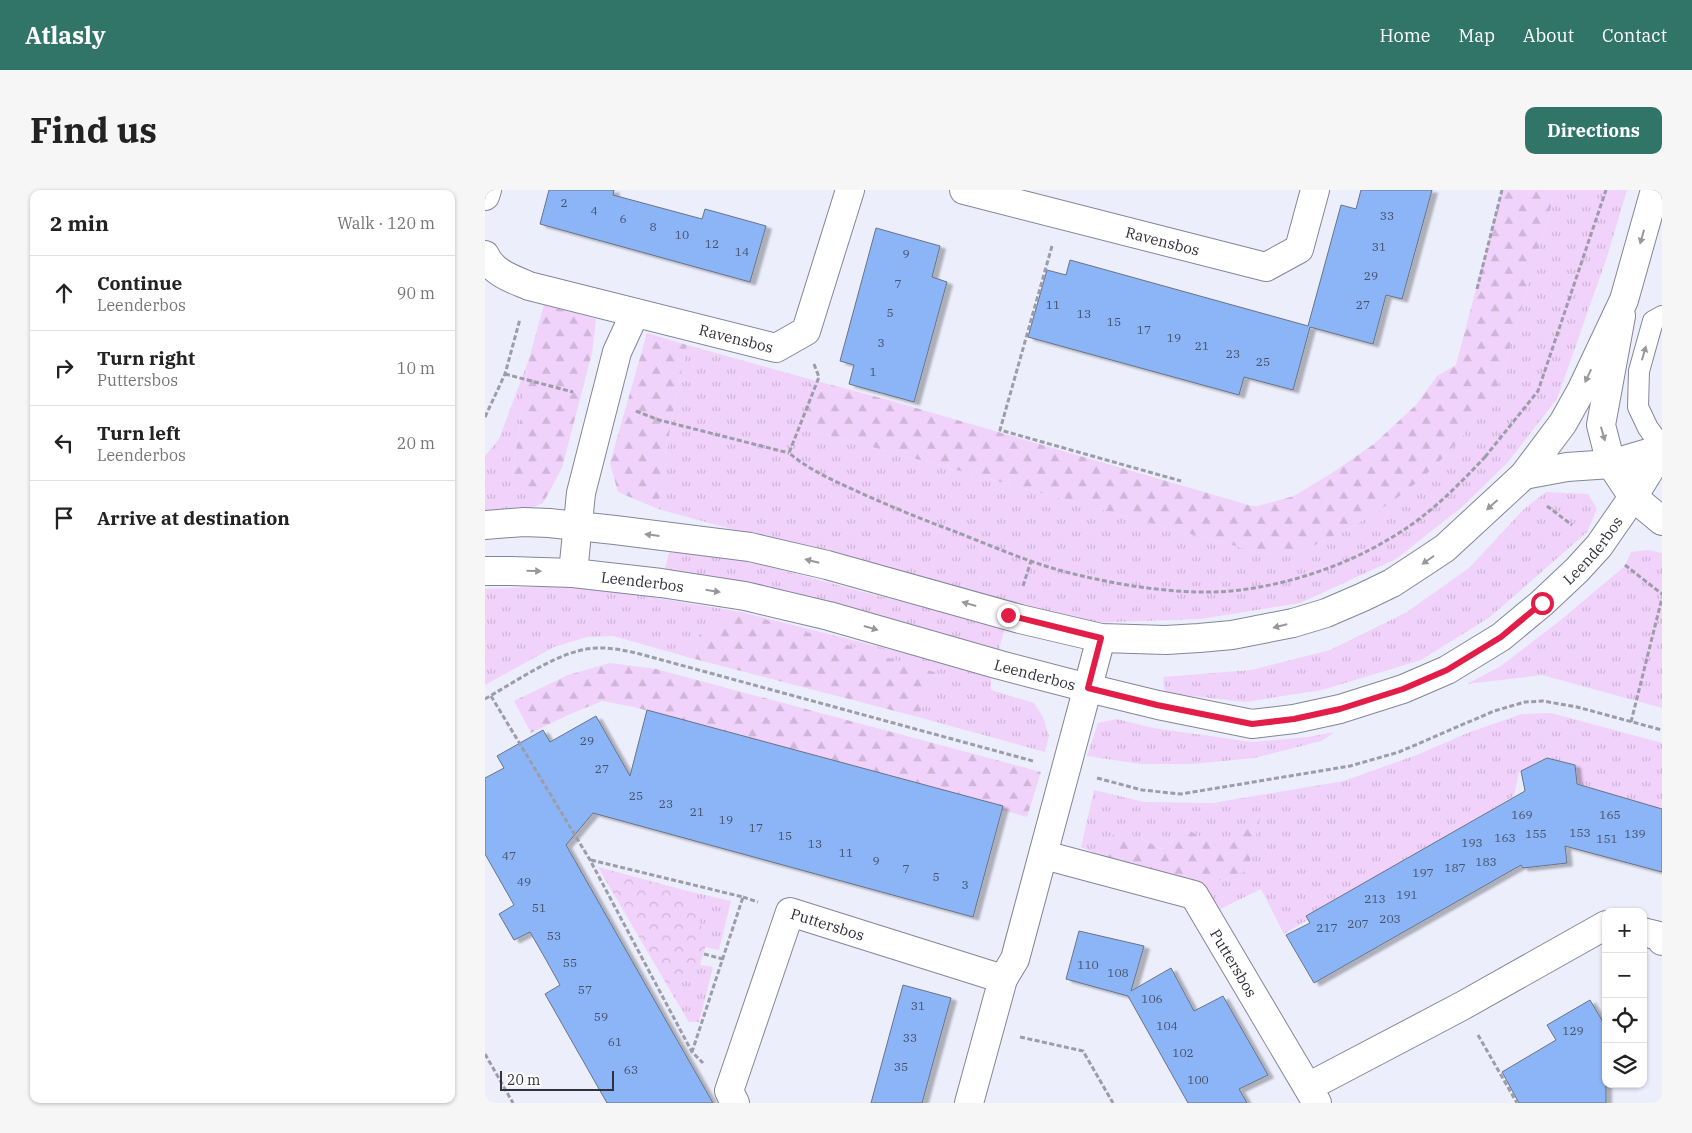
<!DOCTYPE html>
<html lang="en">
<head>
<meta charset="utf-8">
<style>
  body { margin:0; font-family:"IBM Plex Serif",serif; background:#f6f6f6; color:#222 }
  .controls { position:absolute; right:15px; bottom:15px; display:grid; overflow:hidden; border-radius:10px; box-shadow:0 1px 4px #0004 }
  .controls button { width:45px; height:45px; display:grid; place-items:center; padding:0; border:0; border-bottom:1px solid #e0e0e0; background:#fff; color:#222; font:25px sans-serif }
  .scale { position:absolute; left:15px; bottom:12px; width:114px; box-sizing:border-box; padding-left:5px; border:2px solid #30313a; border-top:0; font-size:14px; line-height:18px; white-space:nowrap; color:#30313a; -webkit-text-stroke:4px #fcfcfc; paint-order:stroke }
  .stop { position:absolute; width:15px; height:15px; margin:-11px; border:4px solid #e11d48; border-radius:50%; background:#fff }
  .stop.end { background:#e11d48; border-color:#fff; box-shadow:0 1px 5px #0008 }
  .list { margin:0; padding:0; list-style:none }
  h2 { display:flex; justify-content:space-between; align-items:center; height:65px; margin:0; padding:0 20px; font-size:21px }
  h2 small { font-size:16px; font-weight:400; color:#767676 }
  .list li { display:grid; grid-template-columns:32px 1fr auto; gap:15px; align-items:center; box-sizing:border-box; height:75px; padding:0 20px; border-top:1px solid #e0e0e0 }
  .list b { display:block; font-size:19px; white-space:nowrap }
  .list p { margin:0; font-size:16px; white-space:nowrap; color:#767676 }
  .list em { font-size:16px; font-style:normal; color:#767676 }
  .icon { flex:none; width:28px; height:28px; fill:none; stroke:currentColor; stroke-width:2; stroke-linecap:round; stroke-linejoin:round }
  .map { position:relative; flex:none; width:1177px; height:913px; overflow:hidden; border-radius:10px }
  header { display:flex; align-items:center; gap:30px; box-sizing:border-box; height:70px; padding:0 25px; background:#317569; color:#fff }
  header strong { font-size:24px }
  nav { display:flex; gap:28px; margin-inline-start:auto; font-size:18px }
  .intro { display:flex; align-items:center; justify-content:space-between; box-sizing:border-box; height:120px; padding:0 30px }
  h1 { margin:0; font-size:35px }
  .button { padding:12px 22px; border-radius:10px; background:#317569; color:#fff; font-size:18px; font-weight:700 }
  main { display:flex; gap:30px; padding:0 30px }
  aside { flex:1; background:#fff; border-radius:10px; box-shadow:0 1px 4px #0004 }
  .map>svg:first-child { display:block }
  .grass { fill:url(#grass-tufts) }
  .forest { fill:url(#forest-firs) }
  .park { fill:url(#park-crowns) }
  .building { fill:#8cb5f7; stroke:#687386; filter:url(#shadow) }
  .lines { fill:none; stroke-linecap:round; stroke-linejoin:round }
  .service-casing { stroke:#83869b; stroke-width:22 }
  .minor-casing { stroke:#83869b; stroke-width:30 }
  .secondary-casing { stroke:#83869b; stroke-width:30 }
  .path { stroke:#9c9da9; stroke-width:3; stroke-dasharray:5 2.5; stroke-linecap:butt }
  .service { stroke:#fff; stroke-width:20 }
  .minor { stroke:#fff; stroke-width:28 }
  .secondary { stroke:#fff; stroke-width:28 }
  .oneway { fill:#98989c }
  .route { stroke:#e11d48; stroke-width:6 }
  .labels { text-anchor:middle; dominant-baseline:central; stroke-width:4; stroke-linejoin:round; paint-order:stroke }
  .number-label { font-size:12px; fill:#475269 }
  .street-label { font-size:15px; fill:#30313a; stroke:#fcfcfc }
</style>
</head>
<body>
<header>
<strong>Atlasly</strong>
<nav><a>Home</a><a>Map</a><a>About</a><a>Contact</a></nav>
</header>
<div class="intro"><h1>Find us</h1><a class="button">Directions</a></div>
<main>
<aside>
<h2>2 min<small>Walk · 120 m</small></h2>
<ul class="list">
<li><svg class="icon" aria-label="ahead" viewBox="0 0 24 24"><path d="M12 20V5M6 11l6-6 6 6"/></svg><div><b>Continue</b><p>Leenderbos</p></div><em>90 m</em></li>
<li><svg class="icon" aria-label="right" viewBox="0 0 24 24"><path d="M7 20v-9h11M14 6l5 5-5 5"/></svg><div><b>Turn right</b><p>Puttersbos</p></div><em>10 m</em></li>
<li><svg class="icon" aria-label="left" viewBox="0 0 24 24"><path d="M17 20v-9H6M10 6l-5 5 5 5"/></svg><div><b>Turn left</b><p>Leenderbos</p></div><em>20 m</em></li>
<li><svg class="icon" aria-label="arrive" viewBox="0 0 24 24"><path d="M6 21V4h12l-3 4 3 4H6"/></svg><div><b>Arrive at destination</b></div></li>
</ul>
</aside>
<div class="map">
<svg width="1177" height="913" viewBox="0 0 1177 913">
  <defs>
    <pattern id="grass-tufts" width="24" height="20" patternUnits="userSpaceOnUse" patternTransform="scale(1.25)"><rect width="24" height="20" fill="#f1d2fa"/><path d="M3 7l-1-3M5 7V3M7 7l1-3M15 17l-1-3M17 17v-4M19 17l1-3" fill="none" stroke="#cfb5d7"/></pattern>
    <pattern id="forest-firs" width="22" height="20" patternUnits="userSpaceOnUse" patternTransform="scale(1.25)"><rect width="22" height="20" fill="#f1d2fa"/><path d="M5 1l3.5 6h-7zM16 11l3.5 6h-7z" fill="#cfb5d7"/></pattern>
    <pattern id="park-crowns" width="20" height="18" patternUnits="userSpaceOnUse" patternTransform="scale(1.25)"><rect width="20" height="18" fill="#f1d2fa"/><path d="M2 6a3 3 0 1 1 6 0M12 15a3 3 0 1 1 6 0" fill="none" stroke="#cfb5d7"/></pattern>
    <filter id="shadow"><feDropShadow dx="5.5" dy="3" stdDeviation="1" flood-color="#0004"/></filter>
  </defs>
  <rect width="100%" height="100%" fill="#eceefc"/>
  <path class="grass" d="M1071 0H1142L1122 67 1072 209 1022 273 977 317 911 369 815 413 716 429 598 433 525 415 173 319 187 226 202 155 324 189 321 239 776 363C786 363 796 365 806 364 818 363 831 354 842 349 915 316 975 262 1015 192Z
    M44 169 27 287 58 313 14 332 0 335V266L14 249Z
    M1061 302 1103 304 1112 319 1102 342 1005 427 936 470 837 500 760 512 680 503 678 487 766 480 845 460 922 422 984 378 1039 319Z
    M185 358 253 368 382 403 520 437 513 463 271 394 179 383Z
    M1163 360 1177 363V518L1057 485 982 494 1016 476 1072 433 1140 376 1146 362Z
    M94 395 256 422 506 485V500L549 513 558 527 564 546 560 562 433 527 451 483 214 445 210 469 128 446 102 447 69 457 0 495V399Z
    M1066 523 1177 553V620L1087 598 1060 570 1034 582 1029 606 799 744 776 699 733 720 719 696 763 680 775 625 740 662 702 639 677 659 631 636 620 668 596 657 609 600 659 612 728 613 859 591 934 564 985 542 1037 524Z
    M632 529 668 538 767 552 823 547 850 542 836 551 769 568 707 574H655L602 566 613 533Z
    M203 701 246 711 234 760 220 757 223 748 200 709Z
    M215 775 228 777 214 832H204L182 795Z"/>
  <path class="forest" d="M1017 0H1071L1015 192C975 262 915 316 842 349 831 354 818 363 806 364 796 365 786 363 776 363L321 239 324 189 407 211 767 316H773L809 306 847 283 889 254 931 215 952 186 971 175Z
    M59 115 111 129 107 163 77 278 58 313 27 288 44 169Z
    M162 143 202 155 187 226 173 319 133 302 125 273Z
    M256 422 452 483 433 527 210 469 214 445Z
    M125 473 171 479 556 582 542 627 149 517 117 511 83 525 46 543 29 511 83 485Z
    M776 624 763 680 719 696 620 668 631 636 677 659 702 639 740 661Z"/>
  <path class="park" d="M113 677 203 701 201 709 223 748 215 775 182 795Z"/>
  <path class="building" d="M64 0H129L128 5 217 29 220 19 281 36 265 92 55 34Z
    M876 0H947L917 109 901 105 888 154 825 137 808 200 759 187 754 205 543 147 562 80 581 85 585 70 823 136 856 15 871 19Z
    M391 38 455 56 447 87 462 92 429 212 364 194 369 175 355 171Z
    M162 520 518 616 488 727 108 623 81 655 228 913H122L60 804 75 795 60 768 45 742 29 750 14 724 29 715 0 664V588L19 578 12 566 58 540 65 552 111 526 145 586Z
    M1062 568 1090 575 1092 594 1177 619V682L1080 656 1082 673 1038 678 1036 675 829 793 801 745 825 733 821 726 1040 601 1036 581Z
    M594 741 659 756 646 801 686 778 709 821 738 806 783 885 754 899 762 913H703L643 806 581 789Z
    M418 795 466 808 449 869 437 913H386Z
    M1105 810 1121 837V913H1034L1017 882 1071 850 1062 835Z"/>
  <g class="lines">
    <defs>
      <path id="service" d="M1177 126 1168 131 1154 181 1153 217 1163 238 1177 257"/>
      <g id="minor">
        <path id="s1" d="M479 0 781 77 814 59 830 0"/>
        <path d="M0 6 2 0"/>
        <path id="s2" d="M0 65C8 83 28 89 44 96L291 158 321 141 365 0"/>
        <path d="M1136 126 1116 235 1126 274 1148 307 1177 331"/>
        <path d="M1039 285 1082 277 1126 274 1177 259"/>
        <path d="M88 383 96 303 132 162 150 123"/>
        <path id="s3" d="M559 665 709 705 832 913"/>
        <path d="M1158 742 1174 746 1177 751"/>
        <path d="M823 897 977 816 1121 735"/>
        <path id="s4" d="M250 913 244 901 305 722 518 789"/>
        <path d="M484 913 518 789 530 769 616 448"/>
      </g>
      <g id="secondary">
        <path d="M0 335 39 332 64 333 130 340 265 357 342 375 535 429 616 448 681 450 714 448 747 445 808 433 841 423 878 407 907 393 936 374 960 358 1039 285 1078 233 1097 199 1139 110 1170 0"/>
        <path id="s5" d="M0 381H26L88 383 176 393 260 406 344 426 515 475 603 498 673 515 767 534 809 529 855 519 918 499 962 480 1016 447 1057 413 1092 380 1114 356 1148 307 1177 260"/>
      </g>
    </defs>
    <use href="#service" class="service-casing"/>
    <use href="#minor" class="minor-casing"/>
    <use href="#secondary" class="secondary-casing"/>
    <path class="path" d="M567 56 515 240 696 291
      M992 99 1017 0
      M329 174 334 187 304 263C323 279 345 289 367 299 400 314 433 328 466 340 507 356 547 374 589 384 634 395 683 403 730 402 787 400 855 379 904 349 941 328 971 298 1000 267
      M20 184 88 202
      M151 221 174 230 304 263
      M0 227 20 184 35 129
      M1000 267 1053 201 1121 0
      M1062 316 1087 335
      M1140 375 1177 404
      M538 396 546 371
      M6 506 105 670 207 862 218 873
      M0 509C26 494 65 468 93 461 114 455 135 459 155 464L548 571
      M1146 532 1177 408
      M612 588 657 600 696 604 865 576 914 562 1009 521 1040 512 1058 511 1092 517 1177 540
      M106 670 258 707 207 862
      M258 707 273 712
      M219 764 238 769
      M993 845 1032 913
      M535 847 598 861 628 913
      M0 864 28 913"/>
    <use href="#service" class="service"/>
    <use href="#minor" class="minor"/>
    <use href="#secondary" class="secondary"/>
  </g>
  <defs><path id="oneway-solid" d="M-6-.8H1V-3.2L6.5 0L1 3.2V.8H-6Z" transform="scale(1.25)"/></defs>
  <g class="oneway">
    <use href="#oneway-solid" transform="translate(1157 47) rotate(106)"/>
    <use href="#oneway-solid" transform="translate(1159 163) rotate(-74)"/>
    <use href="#oneway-solid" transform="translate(1103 186) rotate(115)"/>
    <use href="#oneway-solid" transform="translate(1118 244) rotate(74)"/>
    <use href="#oneway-solid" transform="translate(1007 315) rotate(138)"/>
    <use href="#oneway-solid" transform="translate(167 345) rotate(-173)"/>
    <use href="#oneway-solid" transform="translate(943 370) rotate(145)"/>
    <use href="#oneway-solid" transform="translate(327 371) rotate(-166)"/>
    <use href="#oneway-solid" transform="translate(49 381) rotate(2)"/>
    <use href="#oneway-solid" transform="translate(228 401) rotate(9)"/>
    <use href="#oneway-solid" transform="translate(484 414) rotate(-164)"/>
    <use href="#oneway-solid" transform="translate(795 436) rotate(166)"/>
    <use href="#oneway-solid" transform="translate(386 438) rotate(16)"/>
  </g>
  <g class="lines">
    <path class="route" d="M523 425 616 448 603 498 672 515 767 534 809 529 855 519 918 499 962 480 1016 447 1057 413"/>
  </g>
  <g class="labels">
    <g class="number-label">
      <text x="79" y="12">2</text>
      <text x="109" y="20">4</text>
      <text x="902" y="25">33</text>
      <text x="138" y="28">6</text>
      <text x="168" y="36">8</text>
      <text x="197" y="44">10</text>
      <text x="227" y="53">12</text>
      <text x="894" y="56">31</text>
      <text x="257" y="61">14</text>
      <text x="421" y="63">9</text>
      <text x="886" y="85">29</text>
      <text x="413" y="93">7</text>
      <text x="568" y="114">11</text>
      <text x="878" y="114">27</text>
      <text x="405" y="122">5</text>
      <text x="599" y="123">13</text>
      <text x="629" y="131">15</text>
      <text x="659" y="139">17</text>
      <text x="689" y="147">19</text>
      <text x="396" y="152">3</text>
      <text x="717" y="155">21</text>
      <text x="748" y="163">23</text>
      <text x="778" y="171">25</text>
      <text x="388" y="181">1</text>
      <text x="102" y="550">29</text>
      <text x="117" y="578">27</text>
      <text x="151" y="605">25</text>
      <text x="181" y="613">23</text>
      <text x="212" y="621">21</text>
      <text x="1037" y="624">169</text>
      <text x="1125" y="624">165</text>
      <text x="241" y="629">19</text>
      <text x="271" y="637">17</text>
      <text x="1095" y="642">153</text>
      <text x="1051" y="643">155</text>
      <text x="1150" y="643">139</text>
      <text x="300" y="645">15</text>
      <text x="1020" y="647">163</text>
      <text x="1122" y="648">151</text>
      <text x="987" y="652">193</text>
      <text x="330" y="653">13</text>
      <text x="361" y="662">11</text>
      <text x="24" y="665">47</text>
      <text x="391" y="670">9</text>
      <text x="1001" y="671">183</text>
      <text x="970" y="677">187</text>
      <text x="421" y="678">7</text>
      <text x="938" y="682">197</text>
      <text x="451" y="686">5</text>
      <text x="39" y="691">49</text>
      <text x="480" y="694">3</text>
      <text x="922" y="704">191</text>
      <text x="890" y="708">213</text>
      <text x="54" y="717">51</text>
      <text x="905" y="728">203</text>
      <text x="873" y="733">207</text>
      <text x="842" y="737">217</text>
      <text x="69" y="745">53</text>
      <text x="85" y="772">55</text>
      <text x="603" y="774">110</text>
      <text x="633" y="782">108</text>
      <text x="100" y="799">57</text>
      <text x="667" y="808">106</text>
      <text x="433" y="815">31</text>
      <text x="116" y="826">59</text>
      <text x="682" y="835">104</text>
      <text x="1088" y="840">129</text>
      <text x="425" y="847">33</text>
      <text x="130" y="851">61</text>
      <text x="698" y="862">102</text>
      <text x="416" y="876">35</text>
      <text x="146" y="879">63</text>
      <text x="713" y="889">100</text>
    </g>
    <g class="street-label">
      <text stroke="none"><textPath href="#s1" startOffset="205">Ravensbos</textPath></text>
      <text stroke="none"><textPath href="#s2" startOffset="269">Ravensbos</textPath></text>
      <text stroke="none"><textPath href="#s5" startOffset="1178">Leenderbos</textPath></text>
      <text stroke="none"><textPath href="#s5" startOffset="158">Leenderbos</textPath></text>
      <text stroke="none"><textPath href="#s5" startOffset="562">Leenderbos</textPath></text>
      <text stroke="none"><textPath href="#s4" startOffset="242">Puttersbos</textPath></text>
      <text stroke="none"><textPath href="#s3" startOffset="234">Puttersbos</textPath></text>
    </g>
  </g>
</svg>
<div class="controls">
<button>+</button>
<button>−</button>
<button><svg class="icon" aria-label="locate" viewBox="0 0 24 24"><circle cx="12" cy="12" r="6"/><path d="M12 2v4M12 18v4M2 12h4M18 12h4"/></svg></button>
<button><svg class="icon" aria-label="layers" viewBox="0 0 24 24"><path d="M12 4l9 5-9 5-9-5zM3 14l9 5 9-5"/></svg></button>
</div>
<div class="scale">20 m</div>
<div class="stop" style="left:1057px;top:413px"></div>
<div class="stop end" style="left:523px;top:425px"></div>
</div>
</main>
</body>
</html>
